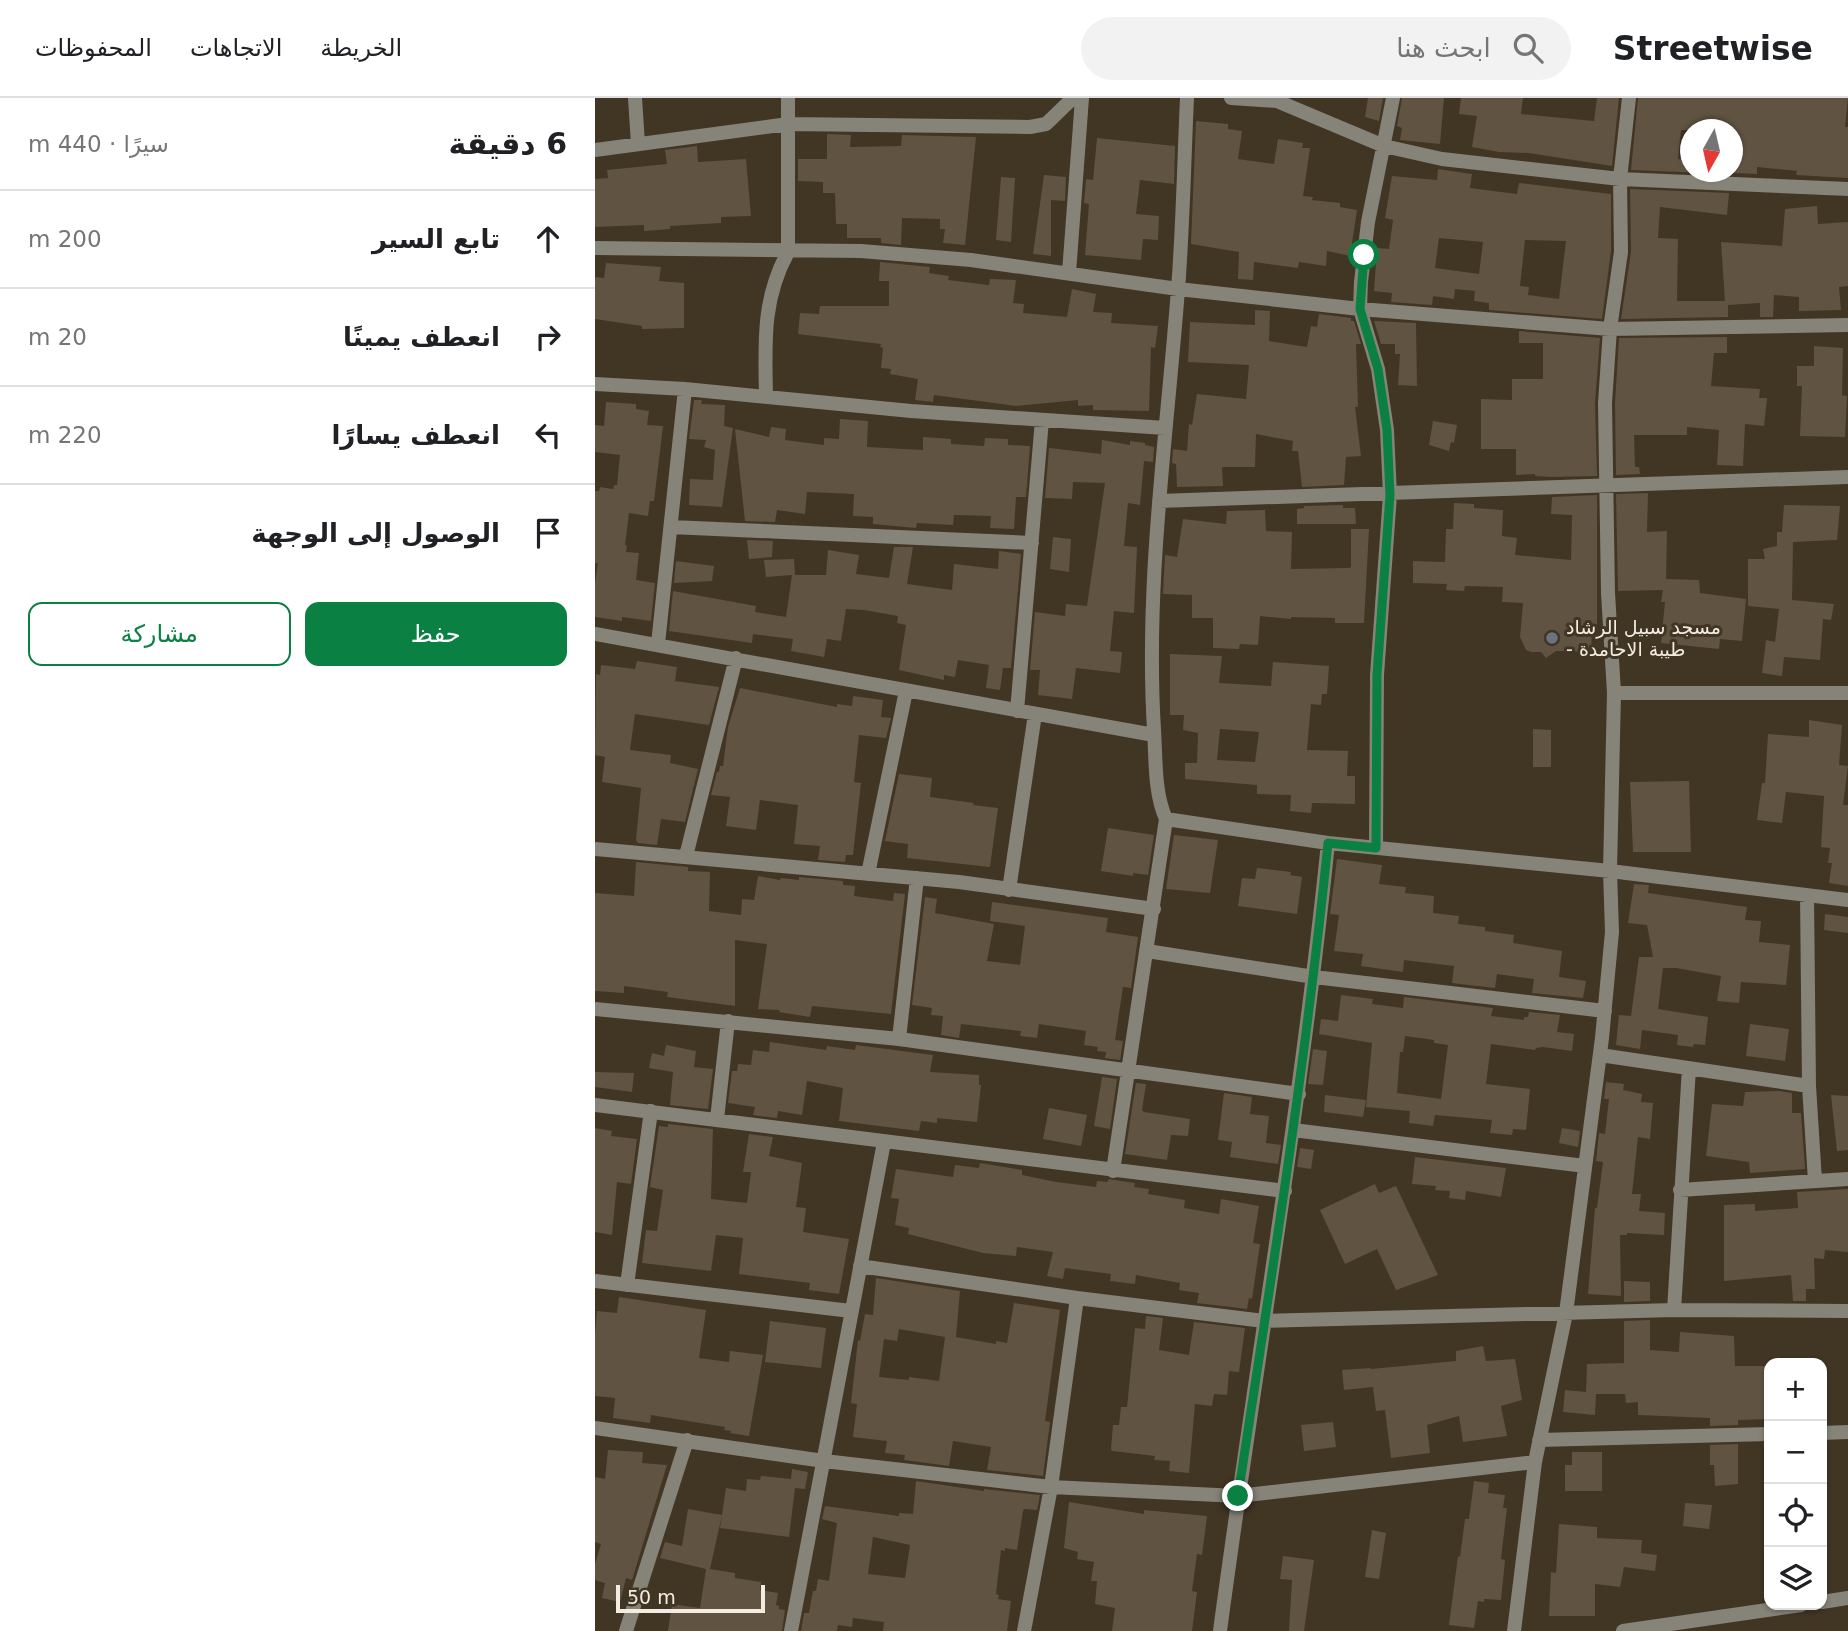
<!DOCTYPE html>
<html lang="ar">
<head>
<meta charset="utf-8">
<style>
  body { margin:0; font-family:"DejaVu Sans",Vazirmatn,sans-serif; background:#f2f2f2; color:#202124; direction:rtl }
  .controls { position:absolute; right:21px; bottom:21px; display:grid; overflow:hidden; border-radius:14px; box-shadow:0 2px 5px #0004 }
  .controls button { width:63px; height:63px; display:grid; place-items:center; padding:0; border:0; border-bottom:2px solid #e0e0e0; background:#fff; color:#202124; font:35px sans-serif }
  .compass { position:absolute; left:1085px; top:21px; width:63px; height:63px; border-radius:50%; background:#fff; box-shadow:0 2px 5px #0004; rotate:188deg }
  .scale { position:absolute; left:21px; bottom:18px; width:149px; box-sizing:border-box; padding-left:7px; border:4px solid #f4ece2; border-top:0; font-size:19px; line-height:24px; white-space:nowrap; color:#f4ece2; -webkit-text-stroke:5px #413524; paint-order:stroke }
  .stop { position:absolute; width:21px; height:21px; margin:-16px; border:5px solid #0b8043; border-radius:50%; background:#fff }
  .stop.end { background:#0b8043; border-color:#fff; box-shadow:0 2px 7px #0008 }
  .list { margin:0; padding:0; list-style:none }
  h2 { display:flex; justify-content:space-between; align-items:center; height:91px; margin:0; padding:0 28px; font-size:30px }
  h2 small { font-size:23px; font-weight:400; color:#757577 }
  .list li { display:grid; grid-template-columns:46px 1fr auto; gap:21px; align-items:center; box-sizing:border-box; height:98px; padding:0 28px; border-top:2px solid #e0e0e0 }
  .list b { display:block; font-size:26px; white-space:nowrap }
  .list em { font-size:23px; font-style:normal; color:#757577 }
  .actions { display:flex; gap:14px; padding:21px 28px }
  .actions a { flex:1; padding:16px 0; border:2px solid #0b8043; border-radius:14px; text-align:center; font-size:24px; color:#0b8043 }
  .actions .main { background:#0b8043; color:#fff }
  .icon { flex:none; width:38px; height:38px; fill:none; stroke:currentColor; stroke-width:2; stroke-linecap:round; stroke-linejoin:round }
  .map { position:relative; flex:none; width:1253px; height:1533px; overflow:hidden; direction:ltr }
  header { display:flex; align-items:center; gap:42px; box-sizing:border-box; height:98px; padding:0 35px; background:#fff; border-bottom:2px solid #e0e0e0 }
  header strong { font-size:33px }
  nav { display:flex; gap:38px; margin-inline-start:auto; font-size:24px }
  .search { width:490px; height:63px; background:#f2f2f2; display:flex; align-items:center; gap:18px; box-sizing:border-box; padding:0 24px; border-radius:38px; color:#757577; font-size:26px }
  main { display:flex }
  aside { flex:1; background:#fff }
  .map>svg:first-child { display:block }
  .building { fill:#605341; fill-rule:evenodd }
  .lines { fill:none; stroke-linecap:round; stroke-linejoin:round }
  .street { stroke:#868379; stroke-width:14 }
  .route { stroke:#0b8043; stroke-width:9 }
  .worship-dot { fill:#6b7280; stroke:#413524; stroke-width:2.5 }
  .labels { text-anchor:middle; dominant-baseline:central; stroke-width:6; stroke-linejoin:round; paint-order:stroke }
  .poi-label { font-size:19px; fill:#f4ece2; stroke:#413524; text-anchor:start }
</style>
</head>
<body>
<header>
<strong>Streetwise</strong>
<div class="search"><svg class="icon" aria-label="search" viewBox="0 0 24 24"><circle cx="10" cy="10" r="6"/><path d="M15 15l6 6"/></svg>ابحث هنا</div>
<nav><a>الخريطة</a><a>الاتجاهات</a><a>المحفوظات</a></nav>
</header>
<main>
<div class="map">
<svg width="1253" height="1533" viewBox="0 0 1253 1533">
  <rect width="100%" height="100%" fill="#413524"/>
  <path class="building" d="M773 0H788L784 23 770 19Z
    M807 0H849L845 46 805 42 807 30 802 28Z
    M866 0H928L926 16 999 23 1002 0H1024L1017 68 934 55 904 54 877 49 882 18 864 16Z
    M1043 0H1253L1250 29H1253V80L1201 77 1202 73 1162 69V76L1138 75V32H1086L1083 61 1096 62V74H1136V76L1036 72Z
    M601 23 633 26V31L647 33 643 61 679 66 683 41 708 45 707 50H715L708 98 718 99 717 102 745 105V109L762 112 755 158 732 153 731 168 704 164 703 170 659 164 658 182 643 181 644 154 596 146Z
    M232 36 256 37 255 49 306 48 307 37 381 39 370 147 348 145 350 131H345V121L307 120 306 147 286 145V140H252V126H241L240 95H228V84L203 83V61H232Z
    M502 40 580 48 579 86 545 82 541 116 564 118 563 142 548 141 546 162 490 157 494 106 489 105 491 81 498 82Z
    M102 48 103 64 151 61 156 118 126 119V125L75 128V131L49 133V127L0 129V81L13 80 12 72 72 66 70 52Z
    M843 71 877 76 875 90 922 96 924 85 1016 96V153L1007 221 894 212V205L879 203 880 193 860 191 859 201 838 198 837 207 796 204 797 195 779 193 782 150 794 151 798 122 790 120 797 78 842 82ZM844 140 888 144 884 176 840 170ZM930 142 971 143 964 201 933 197 934 189 925 188Z
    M449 77 471 79 470 103 456 102V158L438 156Z
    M406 79 420 80 416 144 401 142Z
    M1035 91 1134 95 1132 117 1065 109 1063 140 1083 141 1082 203H1130L1126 144 1187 148 1190 111 1222 108 1223 126 1253 124V188L1244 189 1246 212 1204 213V199L1179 197 1178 219H1165V205L1133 207V219L1026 221 1036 154Z
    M285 164 335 169 334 175 354 178 353 182 394 187 395 181 421 182 418 205 429 206 428 215 472 219 477 191 501 196 498 214 517 215 516 225 563 228 560 250 556 249 554 313 498 312V307L483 308V302L421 308 339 297 338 304 320 302 323 281 295 276 296 271 286 270 288 250 285 249 286 246 203 236 205 215 224 216 225 208H294V183H284Z
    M11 165 66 169 64 183 89 185V230L47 231V228L0 221V179L9 180Z
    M660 212 675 213 674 243 712 249 716 228 722 229 724 216 756 220V223H759L766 246H761L763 309H760L766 358 751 359 749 387 707 389 703 353H697L698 343 661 336 660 369H627L628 388 582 389 581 366 577 365 578 351 592 353 594 326 597 327 602 296 651 301 654 267 593 264 595 224 660 227Z
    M779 223 821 225 822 288 803 287 805 256H800V246H786Z
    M924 233 1005 240 1000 305 1002 378 957 379 940 378V376L921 377V351H886V301L917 302V281H948V245H924Z
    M1132 239V255H1119L1116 288 1165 291 1164 300H1172L1169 328 1150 326 1148 368 1122 367 1124 332 1092 329V337H1039L1040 369H1044L1045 376 1021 377 1020 305 1024 240Z
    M1219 248 1248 250 1247 297 1252 298 1250 339 1205 338 1207 288H1202V268H1219Z
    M99 302H107L106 306 130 307 129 328 138 330 127 409 94 407 95 381 118 382 120 352 109 349 111 342 94 341Z
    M11 304 41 306V311L54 313 52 327 68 328 59 403H55L53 418 34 415 30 447 32 448 31 454 44 455 41 482 60 485 56 523 27 519V523L0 519V485L3 465H0V393H4L5 389 18 391 19 387H22L25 357 0 354V327L9 328Z
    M245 321 273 323 272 349 328 352V339L356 341V346L389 348 390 340 413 341V347L435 348 431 399H421L419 431 395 430 396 418 359 417 358 427 322 425 321 430 278 426V419L258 418 259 396 212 394 210 416 182 412 180 424 150 423 140 331 174 339 176 329 191 331 190 342 229 347V340L244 341Z
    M838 323 862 327 859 345 856 344 854 353 834 347Z
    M507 342 535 347V343L550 345V347L559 349 558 364 549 363 545 407 533 405 529 448 542 449 539 515 519 513 515 553 527 554 525 575 481 570 477 601 443 597 445 572H435L440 514 470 518 471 506 492 508 510 385 478 384 477 401 450 400 454 350 506 356Z
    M1053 395 1052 434 1072 433 1071 481 1104 482 1105 495 1151 501 1147 543 1125 541 1124 551 1066 545 1070 504H1066L1068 492 1023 493 1021 396Z
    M1002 397V530H997L996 554 961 553 951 560 946 554H936L931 552 925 539 928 505 907 504 908 489 870 488 869 493 851 492 852 486 818 485V463L850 464 851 431H858L859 405 879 406V410L908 412 907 438 922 440 920 457 976 462 977 417 956 416 957 399Z
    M748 407V410H760L761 426H702V411L709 410V408Z
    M1189 407 1245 408 1242 442 1198 444 1197 502 1239 506 1236 522 1228 521 1225 562 1189 559 1187 578 1167 575 1171 542 1180 544 1184 511 1153 508V461H1170L1168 451 1182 448V434H1187Z
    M670 412 671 433 697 434 696 471 754 470 756 469V431H774L769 525H740V520L696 519V521L665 518 663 547 645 546 644 551 618 550V520H597V497L568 496 570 457 582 459 588 421 631 426 632 413Z
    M458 439 476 441 474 474 455 471Z
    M152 442 178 443 177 459 154 461Z
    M299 449H318L312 486 357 492 359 466 403 471 404 453 426 456 416 570H408L405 592 391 590 394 567 363 562 360 579 349 577V582L304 572 311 527 302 525 303 518 269 512 251 511 246 543 232 541 229 559 196 553 198 541 158 536 157 545 74 533 78 493 161 508 160 514 191 519 197 477 171 479 169 462 199 461 200 477H231L233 452 264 457 261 476 294 480Z
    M81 463 119 468 117 483 79 485Z
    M575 556 627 558 624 585 676 588 678 564 734 568 732 596H727L726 607 716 606 712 652 753 653 752 678H760V706L717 705 716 715 695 713 696 697 662 696V687L590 681V665H602L603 635 588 632 589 617H575ZM625 631 664 634 660 664 622 662Z
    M42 563 82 569 80 583 124 589 114 627 40 616 35 652 76 657 75 665 103 671 90 724 66 721 62 747 43 745 41 742 46 690 7 684 10 659 0 657 1 576 5 577 6 567 40 571Z
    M145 590 242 609V606L257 608 258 598 288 602 286 619 296 620 291 640 264 637 259 684 266 685 258 757H251L250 764 223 762 225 748 199 746 203 707 165 702 161 732 131 728 135 699 116 697 122 674H124L125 668H128L133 629Z
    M1214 622 1247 627 1244 667 1253 668 1248 707H1253V788L1234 785 1237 765H1233L1235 750 1226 749 1229 698 1191 694 1187 725 1162 722 1167 685H1170L1173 636 1214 639Z
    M938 631 956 632V669H938Z
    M304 676 337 680 335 699 379 705 378 707 403 710 395 769 312 760 313 746 290 743Z
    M1094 683 1096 754H1038L1035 684Z
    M513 730 559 737 553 777 538 775V778L506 773Z
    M579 737 623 742 615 795 571 791Z
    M742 761 787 767 784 786 811 789 810 795 839 798 838 815 864 818 863 826 890 829V833L919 837 918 845 967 853 964 879 991 883 988 900 937 895 939 881 902 876 900 890 857 885 859 868 809 862 808 874 766 868 768 856 739 853 744 817 735 816Z
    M41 764 93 769V773L115 774 114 813 146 817 147 801 159 802 163 778 185 782 186 780 204 782V779L248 783V787L260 788 259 798 298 803 299 795 310 796 296 916 217 908 215 919 184 914 185 912 163 911 172 846 140 842V908L72 899 73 894 29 888V895L0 893V795L39 798Z
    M662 770 696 774 695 777 707 779 702 816 643 808 647 780 660 781Z
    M1039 786 1054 787 1053 795 1152 809 1150 822 1166 823 1164 844 1195 847 1191 887 1146 884 1144 905 1122 903 1126 878 1081 870H1068L1063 911 1113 919 1110 947 1099 946 1098 949 1082 947 1083 937 1047 932 1045 951 1021 947 1024 917 1036 918 1044 859H1058L1052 827 1033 825Z
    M330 799 342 801 340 815 399 826 392 863 425 867 430 828 395 823 397 804 513 820 511 834 543 839 536 890 528 889 520 942 528 943 525 962 510 960 511 954 502 953 503 949 489 947 491 933 444 926 442 940 425 938 426 933 366 926 364 940 346 937 348 918 336 917 337 910 317 907Z
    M1230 816 1253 819V835L1229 832Z
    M746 897 778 901 777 906 808 910 809 899 898 910 896 918 929 922V919H933L934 914 965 917 962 934 979 936 977 953 948 949 941 950 940 952 896 946 891 986 935 991 931 1032 918 1031 917 1037 895 1035 897 1022 840 1017 838 1028 814 1025 815 1013 771 1009 777 945 724 936 726 921 743 923ZM810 938 839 942V945L853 947 846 1001 802 995 805 954H808Z
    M1155 926 1194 931 1190 963 1151 958Z
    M175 944 231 952 232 948 260 952 261 947 338 957 335 974 384 977V987H386L382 1024 342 1020V1025L326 1023 324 1033 244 1023 248 990 212 983 207 1017 183 1013 182 1020 158 1017 160 1009 133 1005 137 973H142L143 966 156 967 158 952 174 954Z
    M71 947 101 953 99 969 118 971 113 1011 75 1007 78 974 54 970 57 955 69 958Z
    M718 951 732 953 728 987 713 986Z
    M0 974 39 975 37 994 0 989Z
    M507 979 522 981 515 1031 499 1028Z
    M1011 984 1029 986 1028 992 1047 996 1046 1004 1058 1005 1055 1041 1043 1039 1037 1096H1046L1044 1113 1070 1115 1069 1137 1032 1135V1137H1025L1026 1198 993 1196 1000 1110H1002L1008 1064 1001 1063 1004 1035 1010 1036 1014 1001H1009Z
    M541 985 551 986 547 1012 549 1014 595 1021 593 1038 576 1037 572 1062 530 1056Z
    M1184 993 1197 995V1015H1206L1210 1071 1155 1075 1154 1064 1111 1058 1117 1006 1148 1008 1150 994Z
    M629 995 657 999 655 1016 674 1018 671 1045 686 1047 683 1066 635 1059 637 1044 623 1042Z
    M730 997 771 1002 768 1019 729 1014Z
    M1236 997 1253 998V1052L1242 1053Z
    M454 1010 492 1017 486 1048 448 1041Z
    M73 1026 118 1031 116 1101 152 1105 156 1074H148L154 1036 178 1039 174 1058 207 1065 201 1109 211 1110 208 1134 254 1141 244 1196 214 1192 215 1185 144 1176 148 1140 121 1137 116 1173 47 1165 51 1132 62 1133 68 1092 55 1089 64 1028 73 1029Z
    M0 1030 17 1033 16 1038 42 1041 36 1086 22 1084 17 1137 0 1134Z
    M967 1030 985 1033 983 1049 964 1045Z
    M705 1050 719 1052 716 1071 702 1069Z
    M820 1059 911 1070 906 1099 871 1093 870 1102 854 1100 855 1093 840 1092 841 1088 817 1086Z
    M385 1065 427 1072V1077L461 1084 501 1089 502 1083 513 1084V1081L540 1085 539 1089 554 1091 553 1096 590 1102 589 1110 624 1116 626 1101 664 1108 658 1145 665 1146 657 1201 654 1200 652 1211 602 1205 604 1195 584 1192 585 1185 541 1177 540 1186 515 1183 516 1176 470 1170 468 1181 452 1178 458 1154 422 1149 421 1158 388 1155 313 1136 314 1130 300 1127 304 1101 296 1100 301 1071 358 1079 360 1067 384 1070Z
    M780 1086 784 1095 801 1088 843 1177 801 1192 782 1151 750 1166 725 1112Z
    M1253 1091V1154L1230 1152 1229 1161 1219 1160 1220 1191H1211V1203H1198L1196 1177 1129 1183V1107L1160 1106V1113L1203 1110 1202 1094Z
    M281 1180 365 1193 361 1239 401 1246V1243L412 1245 419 1205 465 1212 450 1323 455 1324 448 1378 392 1372 396 1349 358 1343 354 1368 309 1362 310 1357 290 1355 292 1343 258 1339 262 1306 256 1305 263 1242 265 1243 270 1216 278 1217ZM304 1231 350 1239 344 1283 314 1279V1282L284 1279 289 1241 302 1243Z
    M1029 1183 1055 1184V1203L1029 1204Z
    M24 1199 111 1212 104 1260 134 1264 135 1253 168 1257 154 1338 135 1335 136 1333 129 1332 130 1329 56 1317 55 1325 18 1320 20 1300 0 1298V1237L2 1213 22 1215Z
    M551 1218 568 1220 564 1252 594 1257 599 1224 650 1230 644 1274 634 1273 632 1297 619 1296 617 1308 600 1306 594 1375 574 1373 575 1363 559 1362 560 1358 517 1353 516 1351 518 1327H524L526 1309H532L540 1230 550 1231Z
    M1055 1222V1252L1084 1254 1085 1234 1139 1238 1140 1268H1174V1321L1143 1322V1327L1115 1328V1320L1043 1317V1304L1031 1305 1030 1296H1001L1000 1317 968 1314 970 1292 991 1294 992 1266 1029 1265V1223Z
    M175 1223 231 1230 226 1270 170 1264Z
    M888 1248 891 1263 920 1261 927 1302 906 1308 912 1338 868 1344 864 1318 832 1327 835 1355 796 1360 790 1312 781 1313 778 1289 749 1292 747 1272 775 1270 776 1271 861 1263V1253Z
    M738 1324 741 1349 709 1353 706 1327Z
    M1143 1346V1386L1120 1388 1119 1367H1115V1347Z
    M13 1352 48 1354 47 1365 72 1367 37 1482 31 1480 25 1504 7 1500 10 1485 0 1482V1466L6 1446 0 1444V1379L10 1381Z
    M977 1354H1007V1393H970V1367H977Z
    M197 1371 213 1374 210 1391 200 1390 194 1439 125 1430 131 1390 151 1393 152 1381 165 1382 166 1378 196 1381Z
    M321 1383 389 1393V1391L445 1397 442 1412 429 1411 428 1413 422 1452 410 1450V1453L406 1452 401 1496 404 1497 403 1501 416 1503 412 1533H288L289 1524 258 1520 257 1529 243 1527 242 1533H206L209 1515H214L218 1493H221L223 1481 234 1483 242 1425 227 1421 230 1408 304 1418V1415L318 1416ZM278 1439 315 1447 310 1480 273 1476Z
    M879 1383 894 1385 893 1395 910 1397 908 1410H912L906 1461 910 1462 906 1502 889 1501V1504L883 1503 879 1530 854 1527 863 1458 865 1459 870 1421H874Z
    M474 1404 549 1416V1412L612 1418 607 1457 602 1456 597 1493 602 1494 597 1533H517L520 1510 500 1506 502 1483H496L499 1464 482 1461 483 1454 469 1450Z
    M1090 1405 1117 1407 1114 1431 1088 1428Z
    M93 1411 127 1417 115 1471 140 1475V1480L166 1484 165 1492 183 1495 181 1507 184 1508V1511L190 1512 187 1533H73L77 1506 105 1510 111 1471 65 1460 70 1444 87 1448Z
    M964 1426 1002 1429V1440L1047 1442 1046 1455 1062 1457 1060 1473 1029 1469 1025 1489 1000 1486V1518H954L956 1474 961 1475Z
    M777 1432 791 1435 784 1481 770 1479Z
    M688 1458 719 1462 709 1533H694L697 1482 685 1481Z"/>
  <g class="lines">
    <path class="street" d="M40 0 43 46
      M636 0 682 3 789 48 847 61 1025 81 1253 91
      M0 52 193 26 435 29 451 26 478 0
      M0 150 266 153 376 162 583 191 765 211 1015 231 1253 227
      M474 175 487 0
      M0 286 90 291 316 313 570 330
      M171 298C170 246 167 201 193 154V0
      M564 403C794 397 1023 385 1253 379
      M76 429 437 445
      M0 536 559 637
      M63 546 90 291
      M1019 595H1253
      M422 613 447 322
      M571 721 733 745 1015 773 1253 802
      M781 750 782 577 795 397 792 332 783 271 765 211 766 184 773 124 798 0
      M0 751 364 784 559 811
      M91 758 141 560
      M273 776 311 593
      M414 792 440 616
      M1212 797 1214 988 1220 1083
      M552 853 719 879 1010 913
      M0 911 304 941 704 996
      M304 941 322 780
      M1005 957 1214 988
      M0 1007 690 1093
      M122 1021 133 923
      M698 1032 990 1068
      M518 1073 571 721C559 694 561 661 559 632 550 484 572 338 583 191 588 128 589 64 592 0
      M1085 1092 1253 1081
      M265 1168 482 1200 669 1223 1079 1212 1253 1213
      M0 1183 256 1213
      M32 1187 56 1013
      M1079 1212 1094 970
      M0 1330 229 1363 456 1389 643 1398 940 1364
      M1227 1335 1253 1334
      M944 1342 1174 1336
      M1227 1504 1253 1500
      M31 1533 92 1342
      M196 1533 289 1044
      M429 1533 456 1389 482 1200
      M625 1533C660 1270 706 1009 733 745
      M919 1533 940 1364 971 1215 1007 940 1017 834 1015 773 1019 595 1013 495 1010 305 1015 231 1026 154 1025 81 1034 0
      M1028 1533 1206 1507"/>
  </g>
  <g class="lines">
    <path class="route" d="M643 1398C676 1181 711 964 733 745L781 750 782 577 795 397 792 332 783 271 765 211 769 157"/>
  </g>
  <circle class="worship-dot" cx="957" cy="540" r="7"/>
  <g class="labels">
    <g class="poi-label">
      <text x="971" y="529">مسجد سبيل الرشاد<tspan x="971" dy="22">- طيبة الاحامدة</tspan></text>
    </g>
  </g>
</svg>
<div class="controls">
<button>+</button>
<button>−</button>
<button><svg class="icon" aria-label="locate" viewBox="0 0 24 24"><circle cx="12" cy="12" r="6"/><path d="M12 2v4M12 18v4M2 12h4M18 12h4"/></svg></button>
<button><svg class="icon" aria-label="layers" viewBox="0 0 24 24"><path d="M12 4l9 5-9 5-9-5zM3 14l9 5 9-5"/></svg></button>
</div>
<svg class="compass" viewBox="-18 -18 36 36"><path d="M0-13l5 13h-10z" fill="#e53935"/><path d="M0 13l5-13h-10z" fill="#757577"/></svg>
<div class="scale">50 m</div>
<div class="stop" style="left:769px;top:157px"></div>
<div class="stop end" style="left:643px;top:1398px"></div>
</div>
<aside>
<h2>6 دقيقة<small>سيرًا · 440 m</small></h2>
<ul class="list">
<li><svg class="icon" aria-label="ahead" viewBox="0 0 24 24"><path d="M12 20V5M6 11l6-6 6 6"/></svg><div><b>تابع السير</b></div><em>200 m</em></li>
<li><svg class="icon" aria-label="right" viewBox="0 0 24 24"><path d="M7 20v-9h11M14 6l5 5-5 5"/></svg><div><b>انعطف يمينًا</b></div><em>20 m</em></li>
<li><svg class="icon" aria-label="left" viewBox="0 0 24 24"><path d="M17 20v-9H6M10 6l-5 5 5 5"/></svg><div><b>انعطف يسارًا</b></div><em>220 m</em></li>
<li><svg class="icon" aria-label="arrive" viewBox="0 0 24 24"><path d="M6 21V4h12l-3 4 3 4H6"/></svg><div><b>الوصول إلى الوجهة</b></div></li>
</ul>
<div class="actions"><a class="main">حفظ</a><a>مشاركة</a></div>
</aside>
</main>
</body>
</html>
